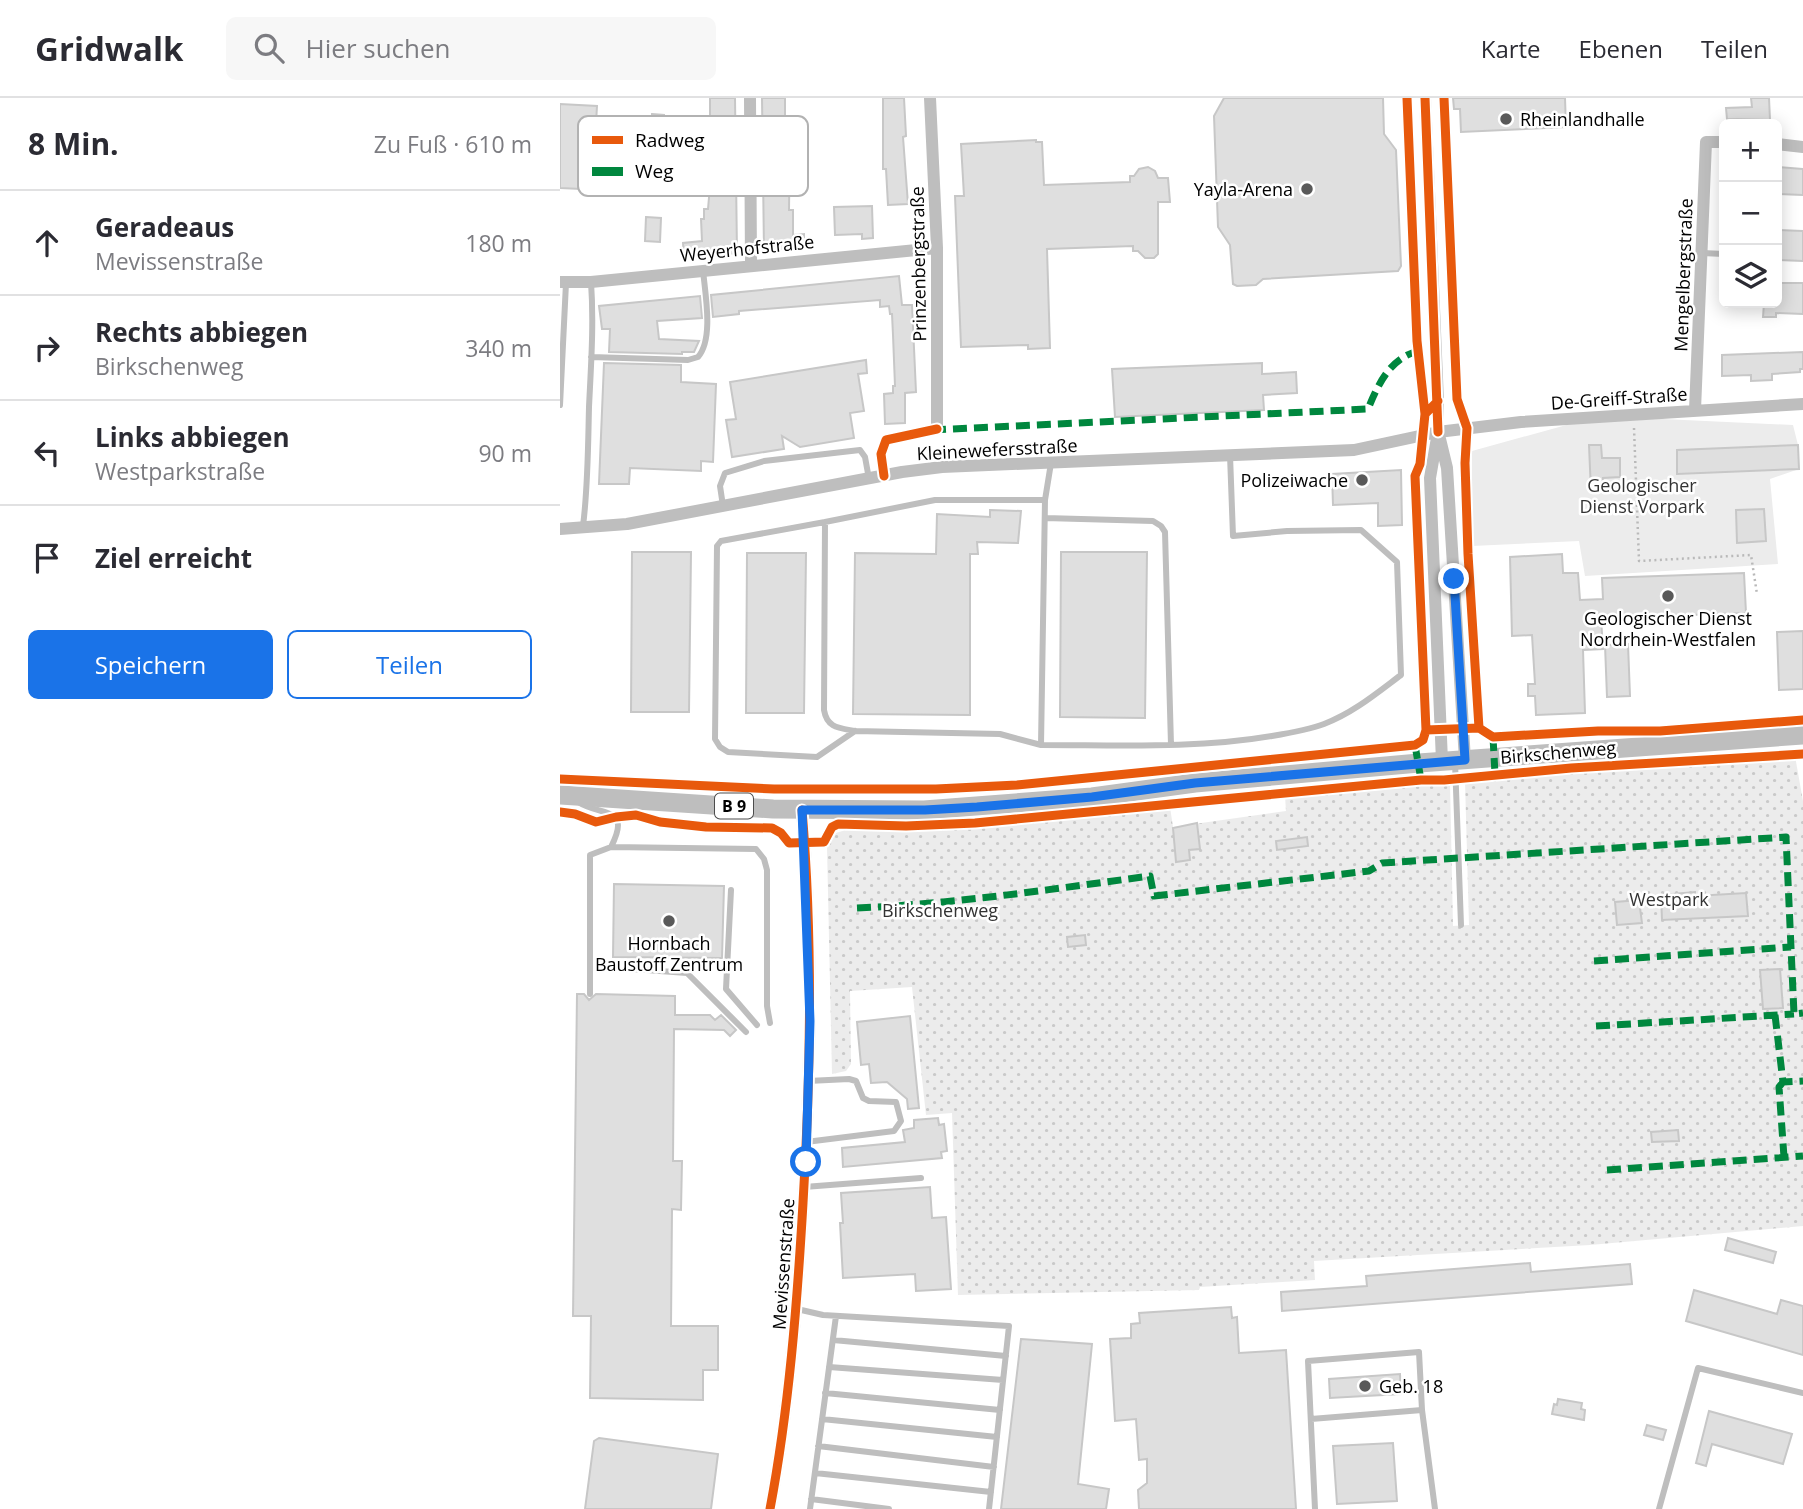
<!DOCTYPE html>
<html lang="de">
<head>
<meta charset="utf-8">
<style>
  body { margin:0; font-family:"Open Sans",sans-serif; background:#f7f7f7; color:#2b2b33 }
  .controls { position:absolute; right:21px; top:21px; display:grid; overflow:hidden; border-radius:10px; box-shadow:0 4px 18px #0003 }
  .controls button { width:63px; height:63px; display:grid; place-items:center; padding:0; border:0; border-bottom:2px solid #e1e1e2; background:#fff; color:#2b2b33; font:35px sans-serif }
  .stop { position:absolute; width:21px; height:21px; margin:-16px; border:5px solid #1a73e8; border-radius:50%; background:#fff }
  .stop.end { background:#1a73e8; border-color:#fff; box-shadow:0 2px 7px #0008 }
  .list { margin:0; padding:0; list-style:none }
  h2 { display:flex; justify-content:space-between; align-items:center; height:91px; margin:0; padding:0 28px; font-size:30px }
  h2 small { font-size:23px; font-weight:400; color:#7c7c81 }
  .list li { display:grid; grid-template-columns:46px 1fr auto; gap:21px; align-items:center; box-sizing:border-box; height:105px; padding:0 28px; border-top:2px solid #e1e1e2 }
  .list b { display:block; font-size:26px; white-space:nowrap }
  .list p { margin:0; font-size:23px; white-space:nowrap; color:#7c7c81 }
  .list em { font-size:23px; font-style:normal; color:#7c7c81 }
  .actions { display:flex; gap:14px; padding:21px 28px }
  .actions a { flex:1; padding:16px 0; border:2px solid #1a73e8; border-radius:10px; text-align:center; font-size:24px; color:#1a73e8 }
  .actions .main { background:#1a73e8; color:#fff }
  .icon { flex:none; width:38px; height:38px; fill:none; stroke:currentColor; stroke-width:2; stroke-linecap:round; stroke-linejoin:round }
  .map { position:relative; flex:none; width:1243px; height:1411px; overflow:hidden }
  header { display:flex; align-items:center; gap:42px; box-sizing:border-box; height:98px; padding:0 35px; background:#fff; border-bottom:2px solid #e1e1e2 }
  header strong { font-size:33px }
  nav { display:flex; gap:38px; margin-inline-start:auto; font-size:24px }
  .search { width:490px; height:63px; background:#f7f7f7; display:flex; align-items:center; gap:18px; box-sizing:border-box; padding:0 24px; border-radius:10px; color:#7c7c81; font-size:26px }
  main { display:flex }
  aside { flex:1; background:#fff }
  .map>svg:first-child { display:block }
  .grass { fill:url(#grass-dots) }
  .park { fill:#ececec }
  .building { fill:#dfdfdf; stroke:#c7c7c7; stroke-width:2 }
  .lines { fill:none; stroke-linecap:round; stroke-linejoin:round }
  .path { stroke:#b9b9b9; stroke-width:2.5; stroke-dasharray:2 3.5; stroke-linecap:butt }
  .service { stroke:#bebebe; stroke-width:6 }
  .minor { stroke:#bebebe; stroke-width:12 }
  .primary { stroke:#bebebe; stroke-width:19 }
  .quiet { stroke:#00873e; stroke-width:7; stroke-dasharray:14 7; stroke-linecap:butt }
  .cycleway-casing { stroke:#fff; stroke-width:13 }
  .cycleway { stroke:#e8590c; stroke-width:9 }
  .route { stroke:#1a73e8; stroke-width:9 }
  .poi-dot { fill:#595959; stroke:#fff; stroke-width:2.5 }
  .labels { text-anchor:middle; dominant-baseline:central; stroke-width:5; stroke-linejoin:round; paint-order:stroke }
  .shield { fill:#fff; stroke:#4c4c4c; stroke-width:2 }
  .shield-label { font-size:16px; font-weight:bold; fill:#000 }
  .poi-label { font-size:18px; fill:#000; stroke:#fff; text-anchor:start }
  .street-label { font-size:18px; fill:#000; stroke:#fff }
  .park-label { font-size:18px; fill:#333; stroke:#fff }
  .key { fill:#fff; stroke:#b2b2b2; stroke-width:2 }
  .key-label { font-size:19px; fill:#000 }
</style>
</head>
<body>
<header>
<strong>Gridwalk</strong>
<div class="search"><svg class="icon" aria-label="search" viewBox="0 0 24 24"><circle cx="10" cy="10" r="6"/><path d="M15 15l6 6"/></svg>Hier suchen</div>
<nav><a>Karte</a><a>Ebenen</a><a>Teilen</a></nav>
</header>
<main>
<aside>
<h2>8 Min.<small>Zu Fuß · 610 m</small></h2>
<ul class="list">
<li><svg class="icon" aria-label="ahead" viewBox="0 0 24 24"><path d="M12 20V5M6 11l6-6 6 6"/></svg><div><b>Geradeaus</b><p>Mevissenstraße</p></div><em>180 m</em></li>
<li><svg class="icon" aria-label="right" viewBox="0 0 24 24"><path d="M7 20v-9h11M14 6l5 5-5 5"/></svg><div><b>Rechts abbiegen</b><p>Birkschenweg</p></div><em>340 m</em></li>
<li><svg class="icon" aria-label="left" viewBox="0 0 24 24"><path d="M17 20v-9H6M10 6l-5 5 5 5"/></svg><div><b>Links abbiegen</b><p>Westparkstraße</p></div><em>90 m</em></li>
<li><svg class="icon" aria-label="arrive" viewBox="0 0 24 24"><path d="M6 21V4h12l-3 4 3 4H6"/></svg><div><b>Ziel erreicht</b></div></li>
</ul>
<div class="actions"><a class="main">Speichern</a><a>Teilen</a></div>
</aside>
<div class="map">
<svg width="1243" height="1411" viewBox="0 0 1243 1411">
  <defs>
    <pattern id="grass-dots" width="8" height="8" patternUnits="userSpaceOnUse" patternTransform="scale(1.75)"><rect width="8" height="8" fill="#ececec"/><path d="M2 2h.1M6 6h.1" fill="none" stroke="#c9c9c9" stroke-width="1.8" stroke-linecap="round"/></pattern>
  </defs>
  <rect width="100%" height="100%" fill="#fff"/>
  <path class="grass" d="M1235 658 1243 703V1128L1030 1147 754 1163 755 1182 640 1189 639 1192 398 1197 392 1015 366 1017 352 889 290 893 291 966 286 973 272 976 267 749 272 736 286 732 412 729 610 709 613 729 726 713 725 698 890 685 893 828 909 827 905 683Z"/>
  <path class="park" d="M1039 318 1233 327 1238 347 1239 371 1210 381 1218 466 1025 478 1019 443 912 448V353Z"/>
  <path class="building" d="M150 0H175L177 155 124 160 123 145 142 143 141 121H144V111H148L150 88H153L152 61H150Z
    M202 0H225V34H230L229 112H233V137L244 136V148L204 153Z
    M323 0H344L346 38 343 39 348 106 328 107 326 71H323Z
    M664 0H823L824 36 836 52 841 168 838 173 703 181 696 187 677 188 673 186 670 147 658 129 654 18Z
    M893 0H1005L1006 29 901 34 900 11H894Z
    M1191 0H1209L1210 22 1167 21 1166 10 1192 9Z
    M0 6 37 8 35 43H23L21 91 0 90Z
    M92 16 104 17 103 42H114V52L79 50 80 42H91Z
    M476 42V44H482L484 87 570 84V78H574L579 71 588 69 595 73 598 80H608L610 104H598V156L594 160H585L578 153H573V148L487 151 490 250 468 251V247L401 249 395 98H404L401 46Z
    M1217 69 1243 71V97L1217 96Z
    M312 108 313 140 302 141V136L275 137 274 109Z
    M86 119 101 120 100 144 85 143Z
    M1217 132 1243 133V163L1217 162Z
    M339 178 342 207H352L354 250 356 294 345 295V325L325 326 324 296 333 295V288H335L333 237 332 216H330L329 208 320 209V202L179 213V216L153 219 151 197Z
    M1217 185H1243V216L1216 215V219H1203L1204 205H1217Z
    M140 198 142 220 97 223 99 241 139 243 134 254H122V256L49 254 50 231H42L39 208Z
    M1243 254V271H1240V274L1212 276V282L1191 283V277L1162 278V257Z
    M306 262 307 275 298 276 304 313 290 315 294 340 240 349 222 338 224 351 172 359 166 322 176 321 170 284Z
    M44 265 121 267V284L156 286 153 364 141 363V373L70 370 69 386H39Z
    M702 265V276L736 274 737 295 703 297 704 312 555 319 552 271Z
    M1029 347H1041L1042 360H1060V379L1043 380V393L1031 394Z
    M1238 347 1239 371 1117 376V352Z
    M841 372 842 427 818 428V405L773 407 772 376Z
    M1204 411 1206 443 1177 445 1176 412Z
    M430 412 461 413 458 445 417 444 418 456H410V617L293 616 295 455 376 456 377 416 430 419Z
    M72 454H131L129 614H71Z
    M501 454H587L585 620 500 619Z
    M187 455H246L244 615H186Z
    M1002 456 1003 475H1018L1020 502 1043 501 1042 480 1184 475 1186 515 1041 520 1043 551 1023 552 1025 615 976 617 975 598H968V586H975L972 537 952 538 950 459Z
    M1243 533V591L1219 592 1217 534Z
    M1068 546 1070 598 1047 599 1045 547Z
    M637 725 640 751 629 752 630 762 616 764 613 730Z
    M747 739 748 748 717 752 716 743Z
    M54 786 164 788 162 860 53 859Z
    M1135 794V798L1186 795 1188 818 1102 822 1101 797Z
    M1079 802 1082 825 1057 827 1055 804Z
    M525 837 526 847 508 849 507 839Z
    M1220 871 1223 910 1203 911 1200 872Z
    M17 896H24L29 902 36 896 115 898V917H150L155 922 161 917 176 932 170 938 164 932 114 931 113 1063H122L121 1112 112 1111 111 1228H158V1272H143V1302L30 1300 31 1218H13Z
    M350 918 359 1010 348 1011 347 1001 327 984 311 985 309 966 301 967 297 924Z
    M378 1020 379 1027 384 1026 387 1053 381 1054 382 1060 283 1069 282 1050 345 1044 343 1032 354 1030V1022Z
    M1118 1032 1119 1043 1092 1044 1091 1034Z
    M370 1089 372 1120 386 1119 391 1191 356 1193 355 1176 283 1180 280 1125H283L281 1095Z
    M1168 1140 1216 1154 1213 1165 1165 1152Z
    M970 1165 971 1174 1070 1166 1072 1186 722 1213 721 1194 807 1188 806 1178Z
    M1134 1192 1217 1216 1221 1202 1243 1208V1257L1126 1223Z
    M671 1209 672 1220 677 1219 679 1255 726 1252 736 1411H579L578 1392 587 1385V1361L579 1362 576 1321 555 1323 550 1241 571 1240V1226L580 1225 579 1215Z
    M461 1241 532 1246 518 1386 549 1391 546 1411H441Z
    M840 1276 841 1296 770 1300 769 1281Z
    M998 1301 1022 1305 1021 1311 1025 1312 1024 1322 992 1316 994 1306 997 1307Z
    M1149 1313 1232 1336 1223 1366 1152 1346 1146 1368 1136 1365Z
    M1087 1327 1106 1332 1103 1342 1084 1337Z
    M39 1340 158 1356 151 1411H25L34 1343Z
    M833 1345 837 1403 777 1406 773 1348Z"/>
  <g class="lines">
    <path class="path" d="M1074 330 1079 463 1191 457 1197 496"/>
    <path class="service" d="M1142 155 1164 156
      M31 259 128 262 138 259C154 241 145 195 143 172
      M0 307 6 185
      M491 365 485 402 481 647C558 647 636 651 712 638 730 635 748 632 764 626 793 615 817 595 841 577L837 464 801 432 727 433 673 438 670 357
      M163 408 160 388 165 375 204 363 300 352 305 359 309 381
      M485 420 593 423 601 428 605 434 611 647
      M265 424 161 443 157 448 155 641 160 649 168 654 257 659 295 633
      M23 428C28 389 28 349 29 309 31 267 34 226 31 184
      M481 647 440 636 295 633C279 630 267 630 264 612L265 424 375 402H485
      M895 664 901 827
      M18 704C42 719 72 708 51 749
      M171 792 166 891 197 927
      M72 871 127 875 186 934
      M30 896V757L51 749 196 751 204 761 207 772V908L210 925
      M246 1044 334 1033 341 1023 336 1004 309 1003 303 1000 296 983 289 981 248 983
      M244 1089 361 1080
      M237 1211 263 1217 449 1228 429 1411
      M273 1242 446 1258
      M269 1269 443 1282
      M265 1295 440 1312
      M262 1321 437 1339
      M751 1321 862 1312
      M258 1348 434 1369
      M255 1375 431 1394
      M251 1401 329 1411
      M250 1411 276 1218
      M755 1411 748 1263 859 1254 862 1312 875 1411
      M1099 1411 1138 1270 1243 1295"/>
    <path class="minor" d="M190 0 191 167
      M370 0 377 150V331
      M865 0 878 303V334L870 380 882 663
      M1217 46 1243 49
      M0 184H31L377 150
      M1135 312 1146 44H1164
      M880 341 887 370 905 662
      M0 431 67 426 342 374 382 369 794 352 878 334 961 324 1243 306
      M210 1411C229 1310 237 1208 243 1105 251 974 253 842 242 712"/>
    <path class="primary" d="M0 697 213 711 364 712 532 699 635 685 859 665 1243 637"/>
    <path class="quiet" d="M372 332 808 311C819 284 832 257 863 252
      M933 639 935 676
      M855 647 861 682
      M297 810C395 806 492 791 590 778L594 798 809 773 822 765 1226 739 1234 916 1243 915
      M1034 863 1231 849
      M1215 917 1223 984 1243 983
      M1036 928 1234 916
      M1223 984 1219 989 1224 1059
      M1047 1072 1243 1058"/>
    <defs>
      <path id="cycleway" d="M847 0 857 243 865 316
        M865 0 878 334
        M884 0 897 301 907 330 905 365 908 456 919 630
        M324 378 321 356 326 342 377 331
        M866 632 919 630 933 639 1038 633H1100L1243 622
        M0 681 214 691H376L457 687 855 647 863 642 866 632 855 378 860 366 865 316 878 303
        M0 714 15 716 36 724 56 719 76 717 100 724 146 729 212 730 221 735 229 745 264 744 272 729 278 726 346 728 415 725 861 682H884L1011 670 1243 656
        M210 1411C229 1310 237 1208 243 1105 251 974 253 842 242 712"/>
    </defs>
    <use href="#cycleway" class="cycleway-casing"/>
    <use href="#cycleway" class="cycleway"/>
  </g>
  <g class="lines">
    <path class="route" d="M246 1064 250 923 242 712H365L417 709 532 699 635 685 905 662 894 481"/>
  </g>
  <g class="poi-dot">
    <circle cx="946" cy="21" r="7"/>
    <circle cx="747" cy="91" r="7"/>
    <circle cx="802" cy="382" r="7"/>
    <circle cx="1108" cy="498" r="7"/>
    <circle cx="109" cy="823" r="7"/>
    <circle cx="805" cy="1288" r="7"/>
  </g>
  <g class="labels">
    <rect class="shield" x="155" y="695.5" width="38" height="25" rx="5"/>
    <g class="shield-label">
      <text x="174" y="708">B 9</text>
    </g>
    <g class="poi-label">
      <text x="960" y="21">Rheinlandhalle</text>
      <text x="733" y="91" text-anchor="end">Yayla-Arena</text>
      <text x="788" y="382" text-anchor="end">Polizeiwache</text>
      <text x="1108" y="520" text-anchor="middle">Geologischer Dienst<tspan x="1108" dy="21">Nordrhein-Westfalen</tspan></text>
      <text x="109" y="845" text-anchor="middle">Hornbach<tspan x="109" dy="21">Baustoff Zentrum</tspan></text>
      <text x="819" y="1288">Geb. 18</text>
    </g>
    <g class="street-label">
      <text transform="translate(187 150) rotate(-6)">Weyerhofstraße</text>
      <text transform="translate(358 166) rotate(-91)">Prinzenbergstraße</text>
      <text transform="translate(1123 177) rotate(-88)">Mengelbergstraße</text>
      <text transform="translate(1059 300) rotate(-4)">De-Greiff-Straße</text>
      <text transform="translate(437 351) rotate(-3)">Kleinewefersstraße</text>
      <text transform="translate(998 654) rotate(-5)">Birkschenweg</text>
      <text transform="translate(223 1166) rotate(-86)">Mevissenstraße</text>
    </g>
    <g class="park-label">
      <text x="1082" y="387">Geologischer<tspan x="1082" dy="21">Dienst Vorpark</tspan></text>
      <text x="1109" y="801">Westpark</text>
      <text x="380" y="812">Birkschenweg</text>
    </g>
  </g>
  <rect x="18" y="18" width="230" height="80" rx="10" class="key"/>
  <rect x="32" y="38" width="31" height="8" fill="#e8590c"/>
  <rect x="32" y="69" width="31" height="9" fill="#00873e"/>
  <g class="key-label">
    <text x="75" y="49">Radweg</text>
    <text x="75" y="80">Weg</text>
  </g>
</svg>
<div class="controls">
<button>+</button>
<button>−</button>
<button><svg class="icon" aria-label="layers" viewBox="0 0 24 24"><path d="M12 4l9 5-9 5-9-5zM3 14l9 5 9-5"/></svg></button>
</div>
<div class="stop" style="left:246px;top:1064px"></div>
<div class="stop end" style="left:894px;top:481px"></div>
</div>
</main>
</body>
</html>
